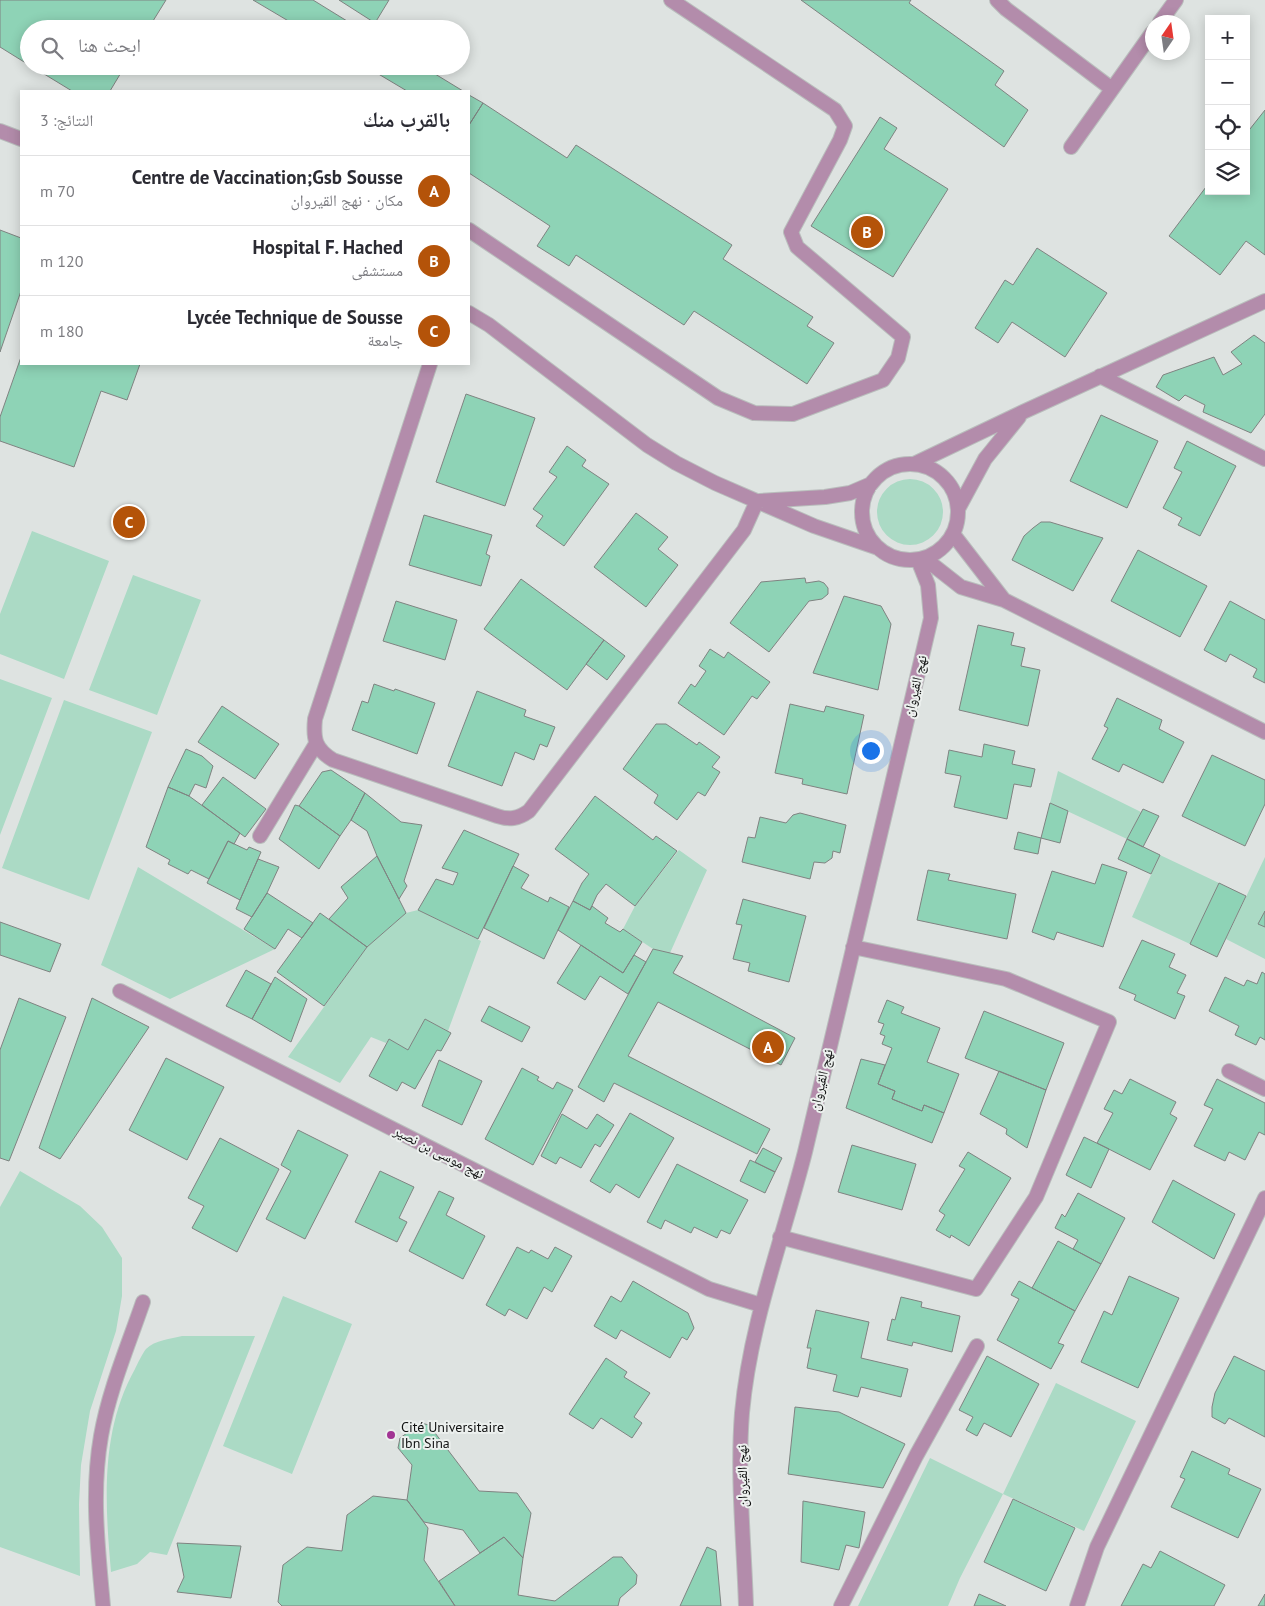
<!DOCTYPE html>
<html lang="ar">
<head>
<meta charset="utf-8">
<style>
  body { margin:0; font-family:"PT Sans","Noto Naskh Arabic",sans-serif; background:#f2f2f3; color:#2b2b33; direction:rtl }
  .controls { position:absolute; right:15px; top:15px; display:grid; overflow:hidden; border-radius:0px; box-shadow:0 2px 12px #0003 }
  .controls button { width:45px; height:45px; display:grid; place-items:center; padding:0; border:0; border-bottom:1px solid #e1e1e2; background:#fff; color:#2b2b33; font:25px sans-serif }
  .compass { position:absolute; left:1145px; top:15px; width:45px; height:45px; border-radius:50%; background:#fff; box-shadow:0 2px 12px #0003; rotate:13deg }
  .you { position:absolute; left:870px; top:750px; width:18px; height:18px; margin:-12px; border:4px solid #fff; border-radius:50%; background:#1a73e8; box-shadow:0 0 0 8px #1a73e833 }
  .badge { display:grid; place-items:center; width:32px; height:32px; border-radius:50%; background:#b45309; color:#fff; font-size:16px; font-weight:700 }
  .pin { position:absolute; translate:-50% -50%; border:2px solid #fff; box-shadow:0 1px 5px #0006 }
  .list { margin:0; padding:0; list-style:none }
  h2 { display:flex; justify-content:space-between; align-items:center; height:65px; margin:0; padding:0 20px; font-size:21px }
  h2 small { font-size:16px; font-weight:400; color:#7c7c81 }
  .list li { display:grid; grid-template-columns:32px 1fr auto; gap:15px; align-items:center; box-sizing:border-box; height:70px; padding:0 20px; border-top:1px solid #e1e1e2 }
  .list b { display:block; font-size:19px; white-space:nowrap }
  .list p { margin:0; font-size:16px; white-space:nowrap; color:#7c7c81 }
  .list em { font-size:16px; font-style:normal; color:#7c7c81 }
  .icon { flex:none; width:28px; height:28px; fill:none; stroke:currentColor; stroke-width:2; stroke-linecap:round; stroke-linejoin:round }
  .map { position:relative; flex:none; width:1265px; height:1606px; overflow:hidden; direction:ltr }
  .search { position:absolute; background:#fff; box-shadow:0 2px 12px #0003; left:20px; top:20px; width:450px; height:55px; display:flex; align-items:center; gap:12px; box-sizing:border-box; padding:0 18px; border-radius:28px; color:#7c7c81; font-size:19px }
  .panel { position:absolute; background:#fff; box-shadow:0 2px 12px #0003; left:20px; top:90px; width:450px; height:275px; border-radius:0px; direction:rtl }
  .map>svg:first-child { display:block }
  .green { fill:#abdac5 }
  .building { fill:#8ed3b6; stroke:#7f8381 }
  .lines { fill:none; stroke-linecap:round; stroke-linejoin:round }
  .service-casing { stroke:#b9bdbc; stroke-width:16 }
  .minor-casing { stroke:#b9bdbc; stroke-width:16 }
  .service { stroke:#b38cab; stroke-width:14 }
  .minor { stroke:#b38cab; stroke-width:14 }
  .poi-dot { fill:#a23594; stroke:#ecf0ee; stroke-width:2 }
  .labels { text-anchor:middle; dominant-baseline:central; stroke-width:4; stroke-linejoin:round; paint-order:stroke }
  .street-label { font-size:14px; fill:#111212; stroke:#ecf0ee }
  .poi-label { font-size:14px; fill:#111212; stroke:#ecf0ee; text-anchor:start }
</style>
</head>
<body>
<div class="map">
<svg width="1265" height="1606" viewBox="0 0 1265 1606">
  <rect width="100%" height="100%" fill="#dee3e1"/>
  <path class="green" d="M877 512a33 33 0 1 1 66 0a33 33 0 1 1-66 0Z
    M32 531 109 561 64 679 0 654V614Z
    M133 575 201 600 157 715 89 690Z
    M0 679 52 698 0 835Z
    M64 700 152 732 89 900 2 868Z
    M1058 771 1141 812 1127 839 1050 803Z
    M679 850 707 870 670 953 653 949 623 929 635 906Z
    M1160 855 1219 883 1190 944 1132 917Z
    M1265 857V959L1226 939Z
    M138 867 275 949 170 999 101 965Z
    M418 910 481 941 448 1031 425 1019 408 1050 389 1039 386 1043 371 1037 340 1083 288 1057 367 947 406 913Z
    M20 1171 80 1206 102 1227 122 1258V1296L116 1331 90 1411 81 1465 79 1504 80 1576 0 1547V1207Z
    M283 1296 352 1324 292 1474 223 1446Z
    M182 1336H255L167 1555 150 1552 137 1564 111 1572C105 1504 100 1431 135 1369 138 1363 142 1354 146 1349 155 1340 171 1339 182 1336Z
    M1056 1383 1136 1421 1084 1531 1003 1494 960 1578 948 1606H858L930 1458 1003 1494Z"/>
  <path class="building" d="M0 0H166L148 29H29V65L0 47Z
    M253 0H313L360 29H302Z
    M339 0H389L375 23Z
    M801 0H911L909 3 1004 71 995 85 1028 110 1004 147Z
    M31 66H125L110 91H72Z
    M365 66H422L463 91H407Z
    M469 95 483 103 469 125Z
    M483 103 567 158 576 145 732 245 723 259 813 317 807 326 834 343 807 384 694 311 684 325 576 255 569 266 537 246 550 226 469 173V125Z
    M1265 110V255L1246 241 1220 275 1169 236 1209 183V191H1246V134Z
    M880 117 897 128 884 149 948 189 893 277 811 226Z
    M0 230 21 238V291L0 352Z
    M1037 248 1107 293 1065 357 1012 322 998 343 975 328 1005 280 1013 285Z
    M1254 335 1265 343V414L1251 433 1203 412 1205 405 1185 395 1179 401 1156 387 1163 375 1214 357 1223 375 1242 364 1231 352Z
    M21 357V364H140L127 400 101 391 74 467 0 441V417Z
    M466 394 535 418 505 506 436 482Z
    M1101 415 1158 441 1127 508 1070 481Z
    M1187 441 1236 466 1200 536 1178 525 1182 518 1163 508 1182 472 1174 468Z
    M567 446 586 460 582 466 609 484 564 546 536 526 543 516 533 509 557 477 549 472Z
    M636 513 668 537 658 549 678 565 646 607 594 567Z
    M424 515 492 535 486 554 490 556 481 586 409 565Z
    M1041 522H1050L1103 538 1073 591 1012 560 1024 536 1033 528Z
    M1138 550 1207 586 1180 637 1111 601Z
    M805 578 806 583 819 581 824 583 828 588V594L822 599 809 601 769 652 730 623 761 582Z
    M521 579 604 640 567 690 484 629Z
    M844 596 881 606 891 624 878 690 813 673Z
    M396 601 457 620 445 660 383 641Z
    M1230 601 1265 620V683L1253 677 1257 669 1230 654 1226 662 1204 650Z
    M978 625 1014 633 1011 645 1025 648 1021 666 1040 670 1028 726 959 710Z
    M604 640 625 656 607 680 586 664Z
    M710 649 724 658 728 652 770 682 757 699 752 696 724 735 678 703 691 684 695 687 706 671 699 666Z
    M374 684 394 691 395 689 435 703 417 754 352 730 362 701 368 703Z
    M477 691 526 710 524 716 555 727 547 747 540 744 534 760 515 752 502 786 448 766Z
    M1117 698 1162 720 1159 729 1184 742 1163 783 1123 764 1119 772 1092 759 1108 728 1104 726Z
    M790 704 824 712 826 706 864 715 847 794 802 784 803 779 775 773Z
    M222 706 279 744 255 779 198 742Z
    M656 724H666L697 745 699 742 720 757 712 767 720 772 705 796 698 792 677 820 654 803 658 795 623 769Z
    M984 744 1015 751 1012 764 1035 769 1031 787 1014 784 1007 819 954 807 961 776 945 773 949 750 982 757Z
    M186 749 202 756 213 766 206 788 195 784 189 796 168 787Z
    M1212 755 1265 780V804L1245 846 1182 816Z
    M331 770 365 793 351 820 340 836 299 806 322 772Z
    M223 777 266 809 245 837 202 805Z
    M168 787 189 796 240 833 234 844 228 841 209 879 191 870 188 874 168 864 170 860 146 847Z
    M365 793 401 822 422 825 404 881 407 886 399 899 377 856 367 831 351 820Z
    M595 796 653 840 656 836 677 851 635 906 606 884 597 895 590 910 573 901 582 883 589 874 555 849Z
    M1050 803 1068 811 1060 843 1041 838Z
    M295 805 299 806 340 836 319 869 279 839Z
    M1143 809 1159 816 1143 847 1127 839Z
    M800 813 846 825 840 853 833 851 832 858 825 863 814 862 810 879 742 862 748 837 755 838 760 817 786 823 793 815Z
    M464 830 519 854 478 939 418 910 436 879 453 885 458 873 442 868Z
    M1018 832 1041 838 1038 854 1014 849Z
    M1127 839 1160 855 1151 874 1118 859Z
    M228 841 247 850 249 847 261 852 240 900 207 883Z
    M377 856 406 913 367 947 329 919 348 898 341 887Z
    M258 859 279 867 267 893 252 917 236 909Z
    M1102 864 1127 872 1103 947 1057 932 1054 940 1032 932 1052 871 1095 884Z
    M513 866 529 875 521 888 548 902 550 897 569 907 544 959 484 928Z
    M928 870 950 874 948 880 1016 894 1007 939 917 920Z
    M1219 883 1246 896 1217 957 1190 944Z
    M267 893 313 923 302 938 288 929 275 949 244 929Z
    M743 899 806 916 789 982 748 971 750 963 733 959 742 925 736 924Z
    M573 901 590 910 592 906 608 918 605 923 620 932 623 929 642 942 623 973 558 930Z
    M1265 911V927L1258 924Z
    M320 913 367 947 324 1006 277 972Z
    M0 922 61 944 50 972 0 955Z
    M1142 940 1175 954 1169 967 1186 975 1177 993 1185 996 1175 1019 1134 1000 1136 995 1119 988Z
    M581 945 623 973 634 955 646 962 628 994 600 976 585 1000 557 983Z
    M653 949 683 956 673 973 795 1038 781 1065 658 1002 628 1056 770 1129 757 1154 614 1083 604 1102 578 1087Z
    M246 970 271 984 252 1019 226 1006Z
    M1262 972 1265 974V1040L1260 1037 1256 1045 1235 1035 1239 1026 1209 1011 1225 977 1244 986 1247 980 1257 984Z
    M275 977 307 999 291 1042 252 1019Z
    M19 998 66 1017 9 1161 0 1158V1050Z
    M92 998 149 1027 60 1159 39 1148Z
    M887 1000 904 1007 901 1013 940 1028 927 1062 959 1074 944 1113 924 1105 922 1111 892 1099 895 1091 878 1084 892 1048 882 1044 885 1036 880 1034 884 1024 878 1022Z
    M489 1006 530 1027 522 1042 481 1021Z
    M984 1011 1064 1043 1046 1090 965 1058Z
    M425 1019 451 1033 441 1051 437 1050 415 1089 402 1082 397 1091 369 1076 389 1039 408 1050Z
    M166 1058 224 1087 187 1160 129 1130Z
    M861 1059 885 1065 878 1084 895 1091 892 1099 922 1111 924 1105 944 1113 932 1143 846 1108Z
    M439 1060 482 1081 462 1125 422 1106Z
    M522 1068 539 1077 537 1080 553 1089 557 1082 573 1090 533 1165 485 1139Z
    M999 1071 1046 1090 1027 1148 1006 1134 1007 1129 980 1114Z
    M1130 1079 1176 1102 1170 1114 1177 1118 1150 1170 1097 1143 1113 1113 1104 1109 1114 1090 1122 1094Z
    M1217 1079 1265 1103V1135L1259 1132 1245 1160 1229 1152 1225 1161 1194 1146 1213 1109 1204 1105Z
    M630 1113 674 1138 639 1198 616 1184 610 1193 590 1181Z
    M562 1114 587 1129 597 1114 614 1125 600 1147 595 1144 581 1168 560 1157 556 1164 541 1156Z
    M298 1130 348 1155 305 1239 266 1219 291 1171 281 1165Z
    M1084 1137 1109 1149 1091 1188 1066 1175Z
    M220 1138 279 1169 237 1252 192 1228 204 1206 188 1198Z
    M852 1145 916 1164 902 1210 838 1192Z
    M763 1148 782 1158 775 1172 755 1162Z
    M968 1152 1011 1178 969 1246 951 1235 950 1238 936 1230 945 1215 939 1211 965 1169 959 1166Z
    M750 1160 775 1172 765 1193 740 1181Z
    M677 1164 748 1200 730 1234 721 1230 717 1238 694 1227 691 1233 665 1220 661 1229 647 1222Z
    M380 1171 414 1187 399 1218 407 1222 397 1242 355 1222Z
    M1173 1180 1235 1214 1214 1259 1152 1222Z
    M439 1191 454 1198 446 1215 485 1236 463 1279 409 1251Z
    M1078 1193 1125 1218 1101 1264 1073 1249 1078 1240 1055 1228 1062 1214 1065 1217Z
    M1058 1241 1101 1264 1075 1311 1032 1288Z
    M517 1247 529 1253 531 1250 548 1259 555 1247 572 1256 552 1292 544 1287 527 1319 509 1309 505 1316 486 1305Z
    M1129 1276 1179 1298 1138 1388 1081 1362 1104 1311 1112 1315Z
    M633 1281 688 1313 694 1328 687 1340 682 1337 670 1358 621 1330 616 1339 594 1326 611 1296 621 1302Z
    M1019 1281 1075 1311 1058 1343 1064 1345 1051 1369 997 1340 1019 1299 1011 1295Z
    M901 1297 922 1302 921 1307 960 1316 952 1352 913 1342 912 1346 887 1340 892 1319 895 1320Z
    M816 1310 869 1322 861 1358 908 1369 901 1397 861 1387 858 1397 833 1391 837 1375 807 1368 811 1348H807Z
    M987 1356 1039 1384 1011 1437 984 1423 977 1436 966 1430 973 1417 959 1410Z
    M1234 1356 1265 1371V1437L1229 1418 1225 1424 1212 1417V1407L1215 1393Z
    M606 1358 627 1372 624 1377 650 1393 634 1417 642 1423 632 1438 601 1418 593 1429 569 1414Z
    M795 1407 839 1412 905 1444 883 1488 788 1474Z
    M421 1423 429 1425 479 1491 517 1493 531 1513 523 1558 504 1537 480 1553 463 1530 424 1522 407 1500 412 1465 398 1448 400 1438Z
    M1192 1451 1230 1469 1228 1474 1261 1489 1238 1538 1171 1507 1185 1479 1180 1477Z
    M373 1496 407 1500 428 1528 424 1560 455 1606H282L278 1602 283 1565 307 1547 342 1551 347 1515Z
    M1013 1499 1075 1528 1046 1591 984 1562Z
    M803 1501 865 1512 859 1548 846 1545 839 1570 801 1562Z
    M504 1537 523 1558 518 1595 555 1601 613 1557H622L637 1575 636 1584 620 1598 618 1606H455L439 1581Z
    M177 1543 241 1546 231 1598 177 1592 184 1577Z
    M707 1547 716 1551 721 1606H680Z
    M1160 1551 1225 1585 1214 1606H1121L1143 1564 1151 1568Z
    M979 1594 1006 1606H974Z
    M1265 1594V1606H1258Z"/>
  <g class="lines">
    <defs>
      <path id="service" d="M997 0 1006 9 1112 89
        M1160 22 1176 0
        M1071 147 1152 33
        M469 230 718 398 754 413 793 414 883 380 898 358 903 337 797 247 791 232 840 140 845 126 835 110 671 0
        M841 1606 916 1456 977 1346"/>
      <path id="minor" d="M0 131 21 139
        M469 313 489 325 647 445 676 463 715 483 814 526 878 548
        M430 364 315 719C313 739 315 749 333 760L497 816C509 820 518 819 529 811L744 530 757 501
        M1100 376 1265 459
        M914 464 1023 412 1265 301
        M862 512a48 48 0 1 1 96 0a48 48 0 1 1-96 0Z
        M760 501 825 497 850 493 871 484
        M958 509 985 459 1019 417
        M953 534 1004 600
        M924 558 961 587 1004 600 1265 732
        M260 836 316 744
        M120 991 709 1289 761 1305
        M1229 1071 1265 1089
        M780 1237 976 1289 1036 1197 1109 1022 1006 979 853 947
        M103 1606C98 1549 91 1493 101 1436 109 1390 128 1346 143 1302
        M746 1606C744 1542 737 1477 742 1413 750 1323 783 1239 805 1152 848 974 889 796 931 618L928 585 918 560
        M1077 1606 1097 1547 1265 1198"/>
    </defs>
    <use href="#service" class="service-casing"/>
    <use href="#minor" class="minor-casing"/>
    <use href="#service" class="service"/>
    <use href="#minor" class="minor"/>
  </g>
  <circle class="poi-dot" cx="391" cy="1435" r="5"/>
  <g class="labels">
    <g class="street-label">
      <text transform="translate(915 686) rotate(-77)">نهج القيروان</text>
      <text transform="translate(821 1080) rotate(-77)">نهج القيروان</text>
      <text transform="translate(439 1152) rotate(27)">نهج موسى بن نصير</text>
      <text transform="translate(742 1476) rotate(-91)">نهج القيروان</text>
    </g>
    <g class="poi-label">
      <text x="401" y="1427">Cité Universitaire<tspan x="401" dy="16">Ibn Sina</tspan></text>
    </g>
  </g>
</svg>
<div class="controls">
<button>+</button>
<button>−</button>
<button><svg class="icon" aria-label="locate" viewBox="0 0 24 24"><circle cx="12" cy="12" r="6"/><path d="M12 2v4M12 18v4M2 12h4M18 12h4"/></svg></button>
<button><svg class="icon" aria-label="layers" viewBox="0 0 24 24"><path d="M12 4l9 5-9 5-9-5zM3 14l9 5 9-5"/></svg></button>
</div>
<svg class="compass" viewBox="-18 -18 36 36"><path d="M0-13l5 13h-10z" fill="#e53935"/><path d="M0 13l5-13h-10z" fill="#7c7c81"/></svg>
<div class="you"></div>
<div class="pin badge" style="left:768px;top:1047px">A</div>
<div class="pin badge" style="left:867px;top:232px">B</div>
<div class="pin badge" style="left:129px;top:522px">C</div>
<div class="search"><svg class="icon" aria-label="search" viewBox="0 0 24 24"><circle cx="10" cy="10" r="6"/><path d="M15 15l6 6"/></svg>ابحث هنا</div>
<section class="panel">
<h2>بالقرب منك<small>النتائج: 3</small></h2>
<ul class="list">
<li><span class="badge">A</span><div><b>Centre de Vaccination;Gsb Sousse</b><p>مكان · نهج القيروان</p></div><em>70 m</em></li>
<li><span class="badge">B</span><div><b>Hospital F. Hached</b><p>مستشفى</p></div><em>120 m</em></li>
<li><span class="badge">C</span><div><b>Lycée Technique de Sousse</b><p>جامعة</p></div><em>180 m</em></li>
</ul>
</section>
</div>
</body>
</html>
